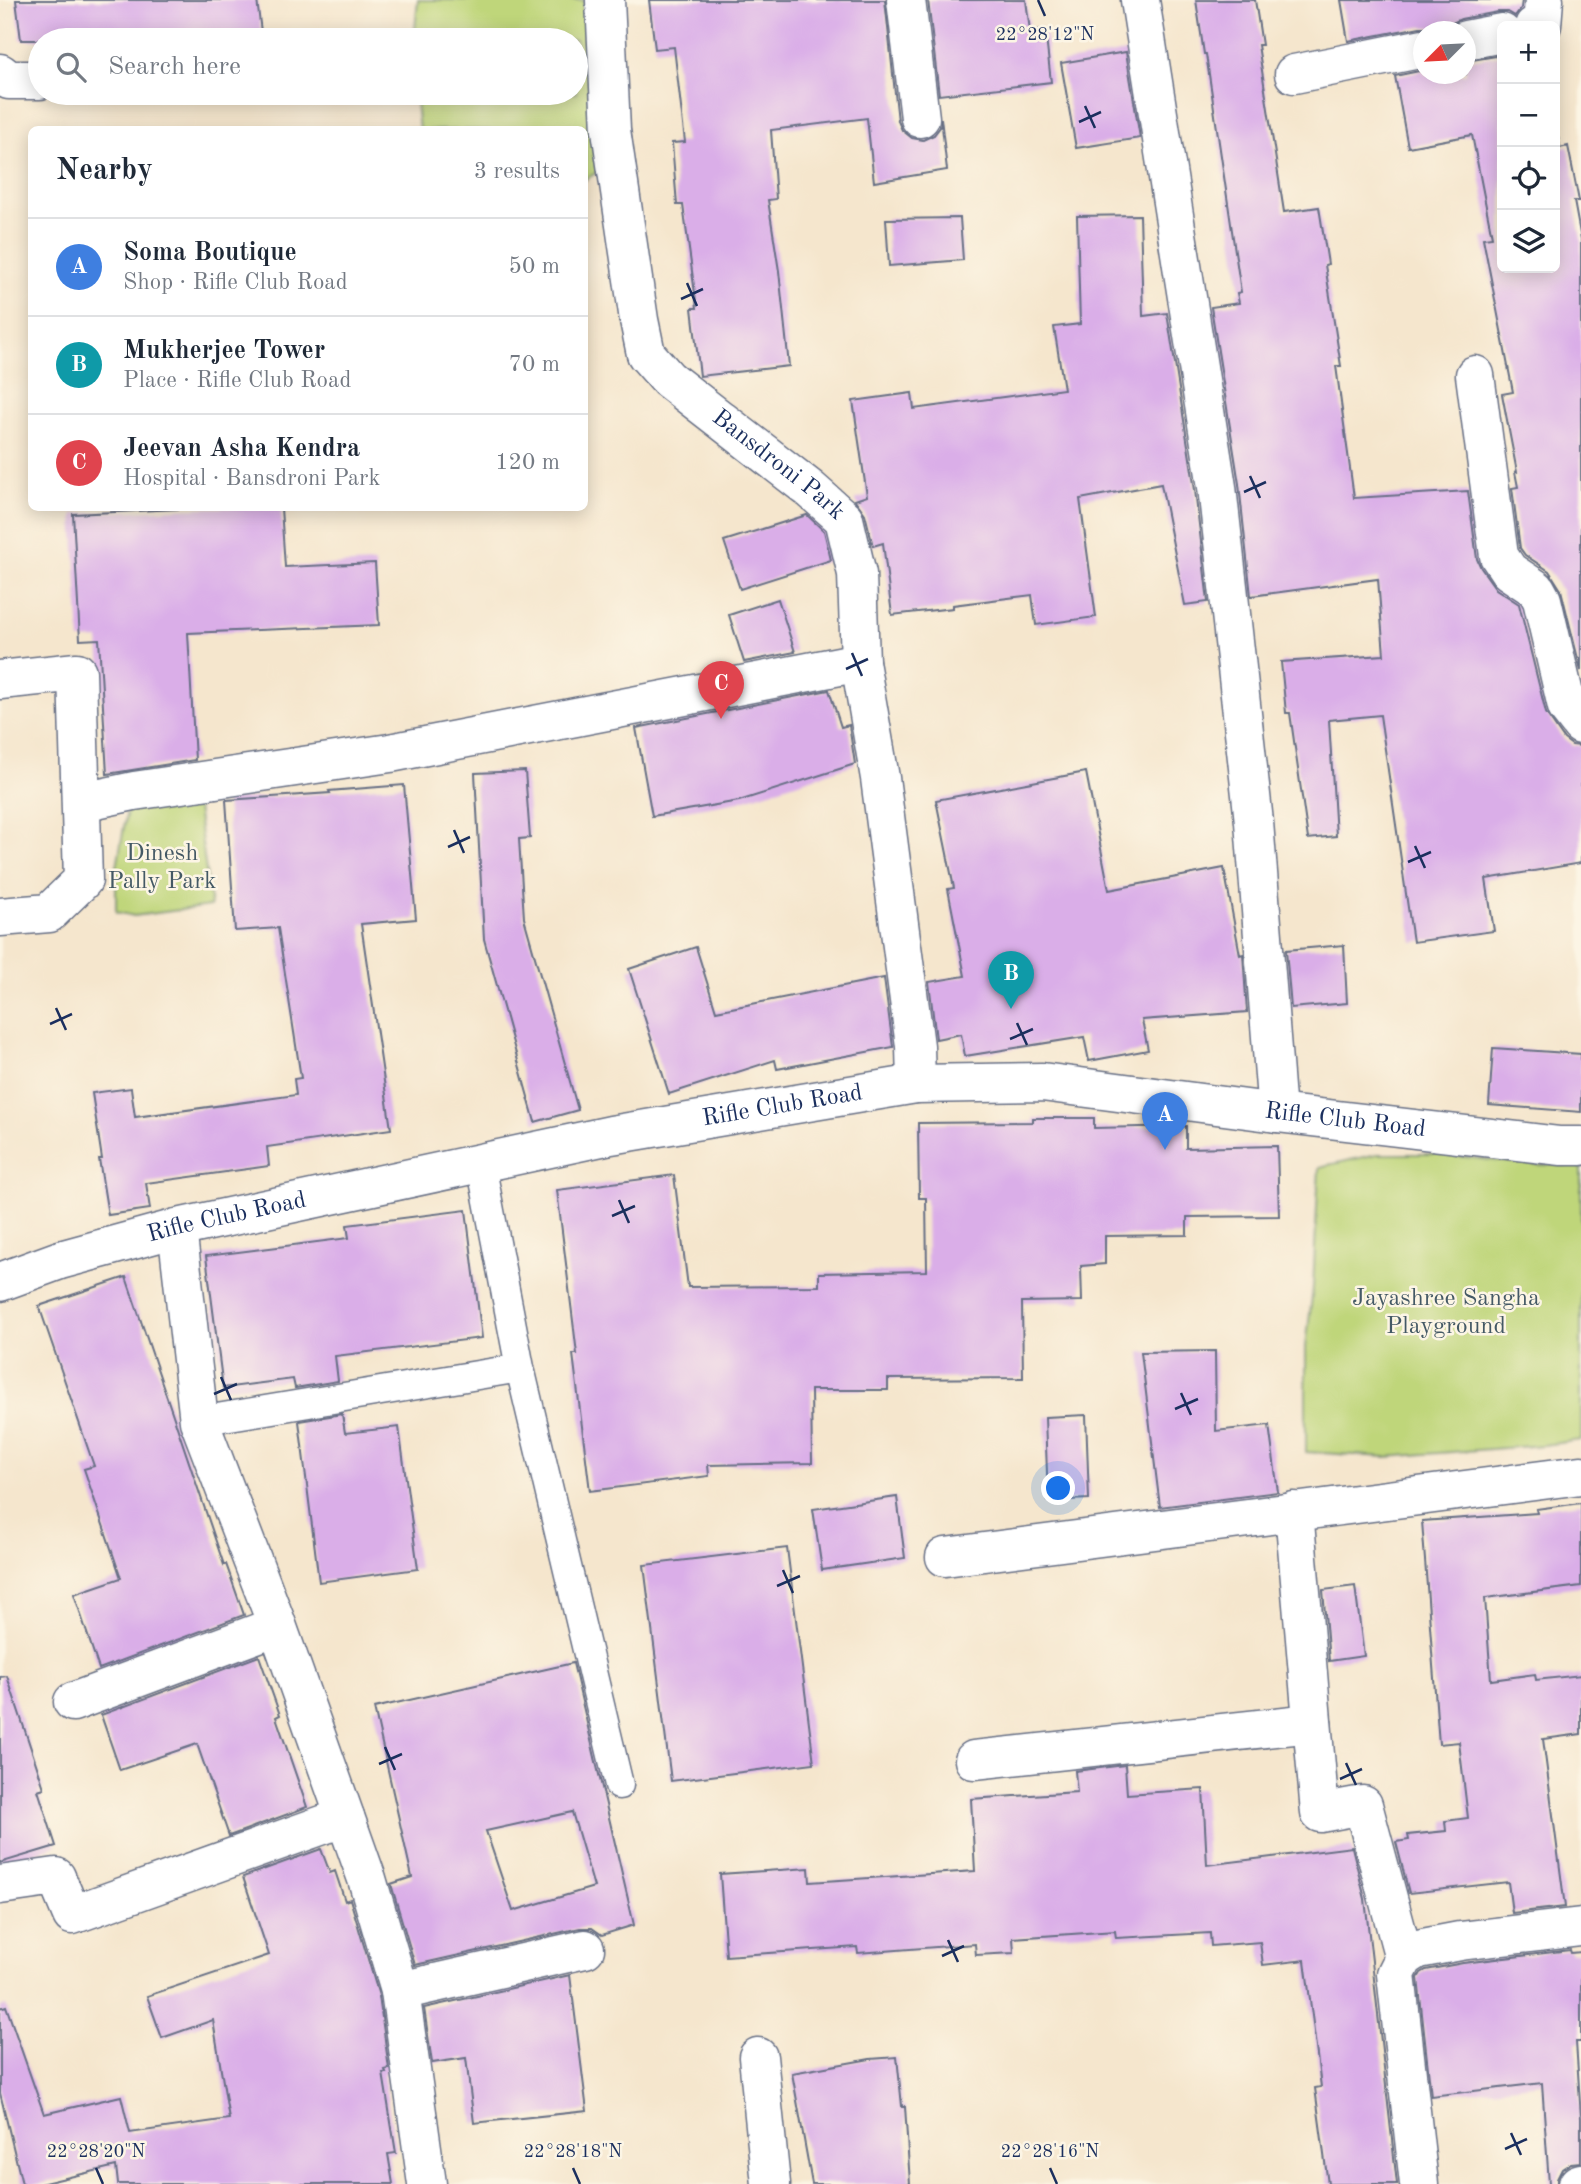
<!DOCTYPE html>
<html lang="en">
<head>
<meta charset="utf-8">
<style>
  body { margin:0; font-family:"Old Standard TT",serif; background:#f6f6f7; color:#1f2937 }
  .controls { position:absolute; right:21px; top:21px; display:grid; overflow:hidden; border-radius:10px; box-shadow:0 4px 18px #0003 }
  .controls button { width:63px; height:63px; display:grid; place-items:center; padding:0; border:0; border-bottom:2px solid #e0e1e3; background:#fff; color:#1f2937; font:35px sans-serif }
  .compass { position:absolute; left:1413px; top:21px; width:63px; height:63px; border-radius:50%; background:#fff; box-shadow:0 4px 18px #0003; rotate:246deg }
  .you { position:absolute; left:1059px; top:1489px; width:24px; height:24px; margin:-18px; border:5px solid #fff; border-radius:50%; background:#1a73e8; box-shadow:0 0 0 10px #1a73e833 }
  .badge { display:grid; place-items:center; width:46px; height:46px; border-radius:50%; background:#7c3aed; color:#fff; font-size:23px; font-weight:700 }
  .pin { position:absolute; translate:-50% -58px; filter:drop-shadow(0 2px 4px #0008) }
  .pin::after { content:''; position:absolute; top:37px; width:24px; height:21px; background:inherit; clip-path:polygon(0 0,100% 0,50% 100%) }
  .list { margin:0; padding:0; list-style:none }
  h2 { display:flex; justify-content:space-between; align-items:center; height:91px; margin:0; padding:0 28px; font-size:30px }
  h2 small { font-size:23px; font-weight:400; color:#747a83 }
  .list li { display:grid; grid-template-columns:46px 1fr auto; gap:21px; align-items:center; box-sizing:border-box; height:98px; padding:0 28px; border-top:2px solid #e0e1e3 }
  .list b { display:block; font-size:26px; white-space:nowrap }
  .list p { margin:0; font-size:23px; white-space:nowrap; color:#747a83 }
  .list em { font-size:23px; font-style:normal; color:#747a83 }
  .icon { flex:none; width:38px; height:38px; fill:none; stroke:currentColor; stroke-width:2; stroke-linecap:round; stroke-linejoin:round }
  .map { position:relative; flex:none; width:1581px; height:2184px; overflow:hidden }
  .search { position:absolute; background:#fff; box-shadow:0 4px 18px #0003; left:28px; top:28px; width:560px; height:77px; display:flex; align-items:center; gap:18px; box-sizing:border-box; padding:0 24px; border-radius:38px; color:#747a83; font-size:26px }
  .panel { position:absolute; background:#fff; box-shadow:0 4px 18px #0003; left:28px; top:126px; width:560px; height:385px; border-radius:10px }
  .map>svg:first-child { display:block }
  .green { fill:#bfd67a; stroke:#6d826c; stroke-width:2 }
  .building { fill:#daaee8; fill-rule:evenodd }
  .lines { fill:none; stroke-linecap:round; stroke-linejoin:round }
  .service-casing { stroke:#676f85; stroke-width:31 }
  .minor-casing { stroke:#676f85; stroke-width:41 }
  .service { stroke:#fff; stroke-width:28 }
  .minor { stroke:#fff; stroke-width:38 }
  .ticks { fill:none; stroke:#1b2f5e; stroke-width:2.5 }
  .labels { text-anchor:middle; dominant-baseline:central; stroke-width:5; stroke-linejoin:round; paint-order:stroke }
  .street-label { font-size:24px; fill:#1b2f5e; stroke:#fcf5e5 }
  .park-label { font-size:24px; fill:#445965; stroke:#fcf5e5 }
  .ticks-label { font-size:18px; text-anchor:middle; fill:#1b2f5e; stroke:#fcf5e5; stroke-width:5; stroke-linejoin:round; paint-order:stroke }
</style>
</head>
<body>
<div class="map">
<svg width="1581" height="2184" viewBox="0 0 1581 2184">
  <rect width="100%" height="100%" fill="#fcf5e5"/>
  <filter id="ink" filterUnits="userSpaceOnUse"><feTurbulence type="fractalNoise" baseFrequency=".0143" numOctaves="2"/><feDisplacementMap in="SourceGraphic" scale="14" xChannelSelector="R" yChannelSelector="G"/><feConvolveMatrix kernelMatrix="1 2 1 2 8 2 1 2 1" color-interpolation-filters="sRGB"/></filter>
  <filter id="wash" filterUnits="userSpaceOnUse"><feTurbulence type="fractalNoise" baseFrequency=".00686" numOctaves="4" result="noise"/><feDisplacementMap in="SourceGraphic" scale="28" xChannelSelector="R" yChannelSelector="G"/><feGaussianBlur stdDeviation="1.57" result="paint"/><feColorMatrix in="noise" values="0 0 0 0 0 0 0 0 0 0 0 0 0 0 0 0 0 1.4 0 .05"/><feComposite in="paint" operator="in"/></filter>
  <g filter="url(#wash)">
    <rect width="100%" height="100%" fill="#f5e6cd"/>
    <path class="green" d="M418 0H584L597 172 585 180 584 130H419L415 93H576V40H414Z
      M196 801 211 906 134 916 116 912V872L127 810Z
      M1377 1154H1438L1535 1165H1581V1440L1544 1445 1386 1457 1306 1452V1347L1313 1288 1319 1167Z"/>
    <g id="blocks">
      <path class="building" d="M16 0H257L262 40H21Z
        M649 0H885L898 121 902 130 912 138 923 140 934 135 940 127 941 118 947 170 874 182 867 118 771 130 776 199 768 200 779 271 789 366 700 376 692 308H697L683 205H677L672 143 685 142 674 47 655 49Z
        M928 0H1026L1030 31 1045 29 1051 82 939 95Z
        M1196 0H1255L1262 45H1258L1284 212 1319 207 1328 264 1325 265 1341 366H1336L1354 498 1468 491 1477 559 1481 568 1496 589 1519 604 1546 713 1564 739 1572 745 1581 746V863L1486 879 1494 931 1413 942 1380 715 1329 720 1336 836 1308 839 1290 713H1286L1281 662 1384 655 1378 579 1251 596 1239 484 1211 307 1239 303 1237 293 1241 292 1206 54H1204Z
        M1341 0H1522L1521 8 1515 16 1508 12H1498L1461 19 1452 23 1446 32H1438L1430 27H1420L1348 41Z
        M1126 52 1140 138 1076 148 1061 63Z
        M1502 55V268H1555V117L1560 148 1568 146 1579 201H1574L1581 239V671L1561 590 1549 571 1525 555 1520 548 1512 488 1518 487 1515 472H1517L1502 394 1513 392 1483 238 1492 237 1472 135 1408 147 1395 76 1424 70V74H1466V61Z
        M1140 215 1143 316 1167 313 1195 490 1208 602 1185 605 1161 484 1080 499 1096 617 1036 625 1032 595 953 605V608L892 615 883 543 873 546 865 514 855 500 867 496 853 401 912 393 914 409 1064 389 1054 327 1080 324 1077 216Z
        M960 218 963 260 889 266 886 219Z
        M199 508H281L285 567 375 563 379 625 188 633 195 760 107 774 99 639 80 640 73 514Z
        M807 515 824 531 831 560 740 589 724 541Z
        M778 599 795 652 744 662 729 615Z
        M829 690 841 727 849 725 855 764 739 801 652 816 636 728Z
        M525 771 530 838 519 839 524 918 578 1110 535 1122 484 939 475 773Z
        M1086 772 1109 890 1224 868 1240 955 1243 954 1247 1012 1142 1020 1148 1050 1089 1061 1084 1037 965 1056 961 1034 936 1039 929 982 965 976 948 889 954 888 936 800Z
        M404 785 416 919 361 924 391 1129 267 1147 269 1166 146 1183 150 1209 108 1215 99 1159H102L92 1093 131 1088 135 1117 296 1095 294 1079 301 1078 278 928 235 931 226 800 330 793 329 791Z
        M1344 945 1347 1003 1291 1008 1286 950Z
        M696 947 716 1011 884 978 893 1047 777 1069 775 1060 669 1094 629 969Z
        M1493 1048 1581 1054V1112L1489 1105Z
        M1033 1118H1094V1128L1186 1126V1148L1277 1146 1279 1216 1187 1217V1235L1105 1236V1264L1081 1266 1082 1301 1022 1302 1023 1378 888 1379V1390H811L812 1463 708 1465 709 1476 590 1491 573 1354H577L557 1190 674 1175 688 1287 819 1286V1273L927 1271 926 1198H919L918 1123 1033 1122Z
        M466 1210 482 1338 335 1356 338 1381 295 1388 293 1379 223 1388 206 1256 349 1238 347 1225Z
        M126 1277 224 1565 226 1564 244 1615 99 1669 74 1594 121 1578 84 1469 94 1466 39 1306Z
        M1215 1351 1216 1431 1269 1425 1278 1492 1160 1507 1141 1352Z
        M342 1414 345 1433 399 1427 418 1569 319 1582 299 1421Z
        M1086 1415 1089 1499 1048 1501 1045 1417Z
        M897 1497 905 1558 822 1570 813 1509Z
        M1581 1503V1586L1485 1598 1491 1680 1535 1674 1536 1680 1581 1675V1734L1543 1739 1565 1907 1512 1913 1508 1882 1409 1893 1396 1842 1409 1840 1408 1835 1446 1831 1445 1821 1468 1818 1459 1742 1439 1744 1422 1521 1537 1513 1536 1509Z
        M787 1548 814 1763 671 1781 644 1565Z
        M1355 1586 1364 1656 1329 1661 1323 1590Z
        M259 1656 280 1715 276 1717 307 1807 229 1836 197 1744 120 1770 101 1715Z
        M573 1663 634 1925 602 1935 592 1928H580L415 1965 391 1884 412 1877 374 1708ZM572 1812 594 1887 513 1911 486 1831Z
        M7 1676 44 1788 38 1790 56 1846 0 1863V1677Z
        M1125 1765 1127 1794 1203 1789 1207 1865 1352 1847 1365 1899 1397 2184H1328L1315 2088 1321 2087 1305 1960 1263 1965 1260 1942 1211 1946 1210 1933 1116 1938 1115 1931 1013 1938 1014 1953 976 1955 975 1944 858 1953 857 1947 726 1956 720 1874 809 1868 810 1882 975 1871 971 1799 1077 1792 1075 1771Z
        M321 1849 330 1873 335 1871 345 1901 350 1899 379 1996 389 2069 385 2070 386 2073H383L396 2153 388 2154 393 2184H118L116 2166 40 2184H22L0 2093V2008L6 2006 44 2114 121 2096 130 2133 229 2119 213 2020 162 2038 147 1996 269 1955 243 1877Z
        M1570 1950 1571 1953 1581 1952V2042H1576L1581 2118V2162L1571 2163 1562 2169 1557 2179V2184H1549L1542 2083 1431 2096 1418 1978 1421 1973 1426 1970 1463 1963Z
        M570 1975 587 2111 474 2123 466 2058 432 2063 424 2008Z
        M897 2057 902 2106H905L910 2184H812L792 2073 870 2059Z"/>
    </g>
  </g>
  <g filter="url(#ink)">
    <use href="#blocks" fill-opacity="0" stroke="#676f85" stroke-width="2"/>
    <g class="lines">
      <defs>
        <path id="service" d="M520 1368 619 1785
          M199 1421 520 1368 481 1164"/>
        <g id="minor">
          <path id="s1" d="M605 0 611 130 639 320 646 354 668 379 810 489 844 519 857 574 860 662 880 778 915 1046 916 1084"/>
          <path d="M906 0 920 118"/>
          <path d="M1140 0 1217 487 1254 822 1277 1113"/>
          <path d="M1534 26 1542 25 1544 0"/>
          <path d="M1466 40 1502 33"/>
          <path d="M0 73 9 80H40"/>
          <path d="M1294 74 1424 48"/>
          <path d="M1475 375 1499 556 1509 571 1536 589 1542 600 1567 707 1581 725"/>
          <path d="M0 680 77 672 83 880 49 913 0 917"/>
          <path d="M82 802 134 791 390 753 860 662"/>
          <path d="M177 1228 199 1421 276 1622 367 1879 400 1991 585 1949"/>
          <path id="s2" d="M0 1282 60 1260 177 1228 611 1135 916 1084 1042 1082 1277 1113 1560 1146H1581"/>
          <path d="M1294 1511 1320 1813 1363 1805 1404 1958"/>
          <path d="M945 1557 1581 1475"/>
          <path d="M73 1702 277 1626"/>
          <path d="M974 1760 1312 1723"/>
          <path d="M0 1885 56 1877 72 1915 345 1817"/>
          <path d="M400 1991 427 2184"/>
          <path d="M758 2057 771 2184"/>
          <path d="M1419 2184 1396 1974 1404 1958 1418 1949 1460 1941 1581 1927"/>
          <path d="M1578 2184 1581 2183"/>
        </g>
      </defs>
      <use href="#service" class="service-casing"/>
      <use href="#minor" class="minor-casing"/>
      <use href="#service" class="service"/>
      <use href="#minor" class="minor"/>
    </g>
  </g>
  <path class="ticks" d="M1038 0 1045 16M1085 106 1095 128M1079 122 1101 112M687 283 697 306M681 299 703 289M1250 476 1260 498M1244 492 1266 482M852 653 862 676M846 669 868 659M454 830 464 853M1415 846 1425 868M448 847 470 837M1408 862 1431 852M56 1008 66 1030M1017 1023 1027 1045M50 1024 72 1014M1010 1039 1033 1029M619 1200 629 1223M612 1216 635 1206M221 1377 231 1400M1181 1393 1191 1415M214 1394 237 1384M1175 1409 1198 1399M783 1570 793 1593M777 1586 800 1576M385 1747 395 1770M1346 1763 1356 1785M379 1764 402 1754M1340 1779 1362 1769M948 1940 958 1962M942 1956 964 1946M1511 2133 1521 2155M1505 2149 1527 2139M96 2168 103 2184M573 2168 580 2184M1050 2168 1057 2184"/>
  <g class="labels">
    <g class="street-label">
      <text stroke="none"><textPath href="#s1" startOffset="530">Bansdroni Park</textPath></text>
      <text stroke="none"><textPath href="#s2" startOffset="803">Rifle Club Road</textPath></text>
      <text stroke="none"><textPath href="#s2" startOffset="1370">Rifle Club Road</textPath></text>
      <text stroke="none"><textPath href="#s2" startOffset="236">Rifle Club Road</textPath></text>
    </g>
    <g class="park-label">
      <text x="162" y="854">Dinesh<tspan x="162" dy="28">Pally Park</tspan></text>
      <text x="1446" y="1299">Jayashree Sangha<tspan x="1446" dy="28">Playground</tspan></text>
    </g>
  </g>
  <g class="ticks-label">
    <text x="1045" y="40">22°28'12"N</text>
    <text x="96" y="2157">22°28'20"N</text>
    <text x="573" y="2157">22°28'18"N</text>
    <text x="1050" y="2157">22°28'16"N</text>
  </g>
</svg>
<div class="controls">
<button>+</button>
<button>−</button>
<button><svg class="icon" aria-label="locate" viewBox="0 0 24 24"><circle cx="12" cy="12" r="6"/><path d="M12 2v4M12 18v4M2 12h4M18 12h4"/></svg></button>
<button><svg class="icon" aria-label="layers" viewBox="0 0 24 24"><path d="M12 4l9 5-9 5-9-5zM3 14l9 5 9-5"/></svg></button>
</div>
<svg class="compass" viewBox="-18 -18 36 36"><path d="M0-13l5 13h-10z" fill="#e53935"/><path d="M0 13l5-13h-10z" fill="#747a83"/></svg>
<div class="you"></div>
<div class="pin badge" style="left:1165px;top:1150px;background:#3f7fe0">A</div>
<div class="pin badge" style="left:1011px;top:1009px;background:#0f9aa8">B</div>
<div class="pin badge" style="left:721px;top:719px;background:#e0444e">C</div>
<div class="search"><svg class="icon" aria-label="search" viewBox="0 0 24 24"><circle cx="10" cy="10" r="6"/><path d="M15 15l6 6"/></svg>Search here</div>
<section class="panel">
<h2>Nearby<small>3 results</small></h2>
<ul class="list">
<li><span class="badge" style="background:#3f7fe0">A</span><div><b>Soma Boutique</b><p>Shop · Rifle Club Road</p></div><em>50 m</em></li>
<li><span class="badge" style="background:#0f9aa8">B</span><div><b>Mukherjee Tower</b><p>Place · Rifle Club Road</p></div><em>70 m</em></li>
<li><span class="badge" style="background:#e0444e">C</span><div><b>Jeevan Asha Kendra</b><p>Hospital · Bansdroni Park</p></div><em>120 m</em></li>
</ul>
</section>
</div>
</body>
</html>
